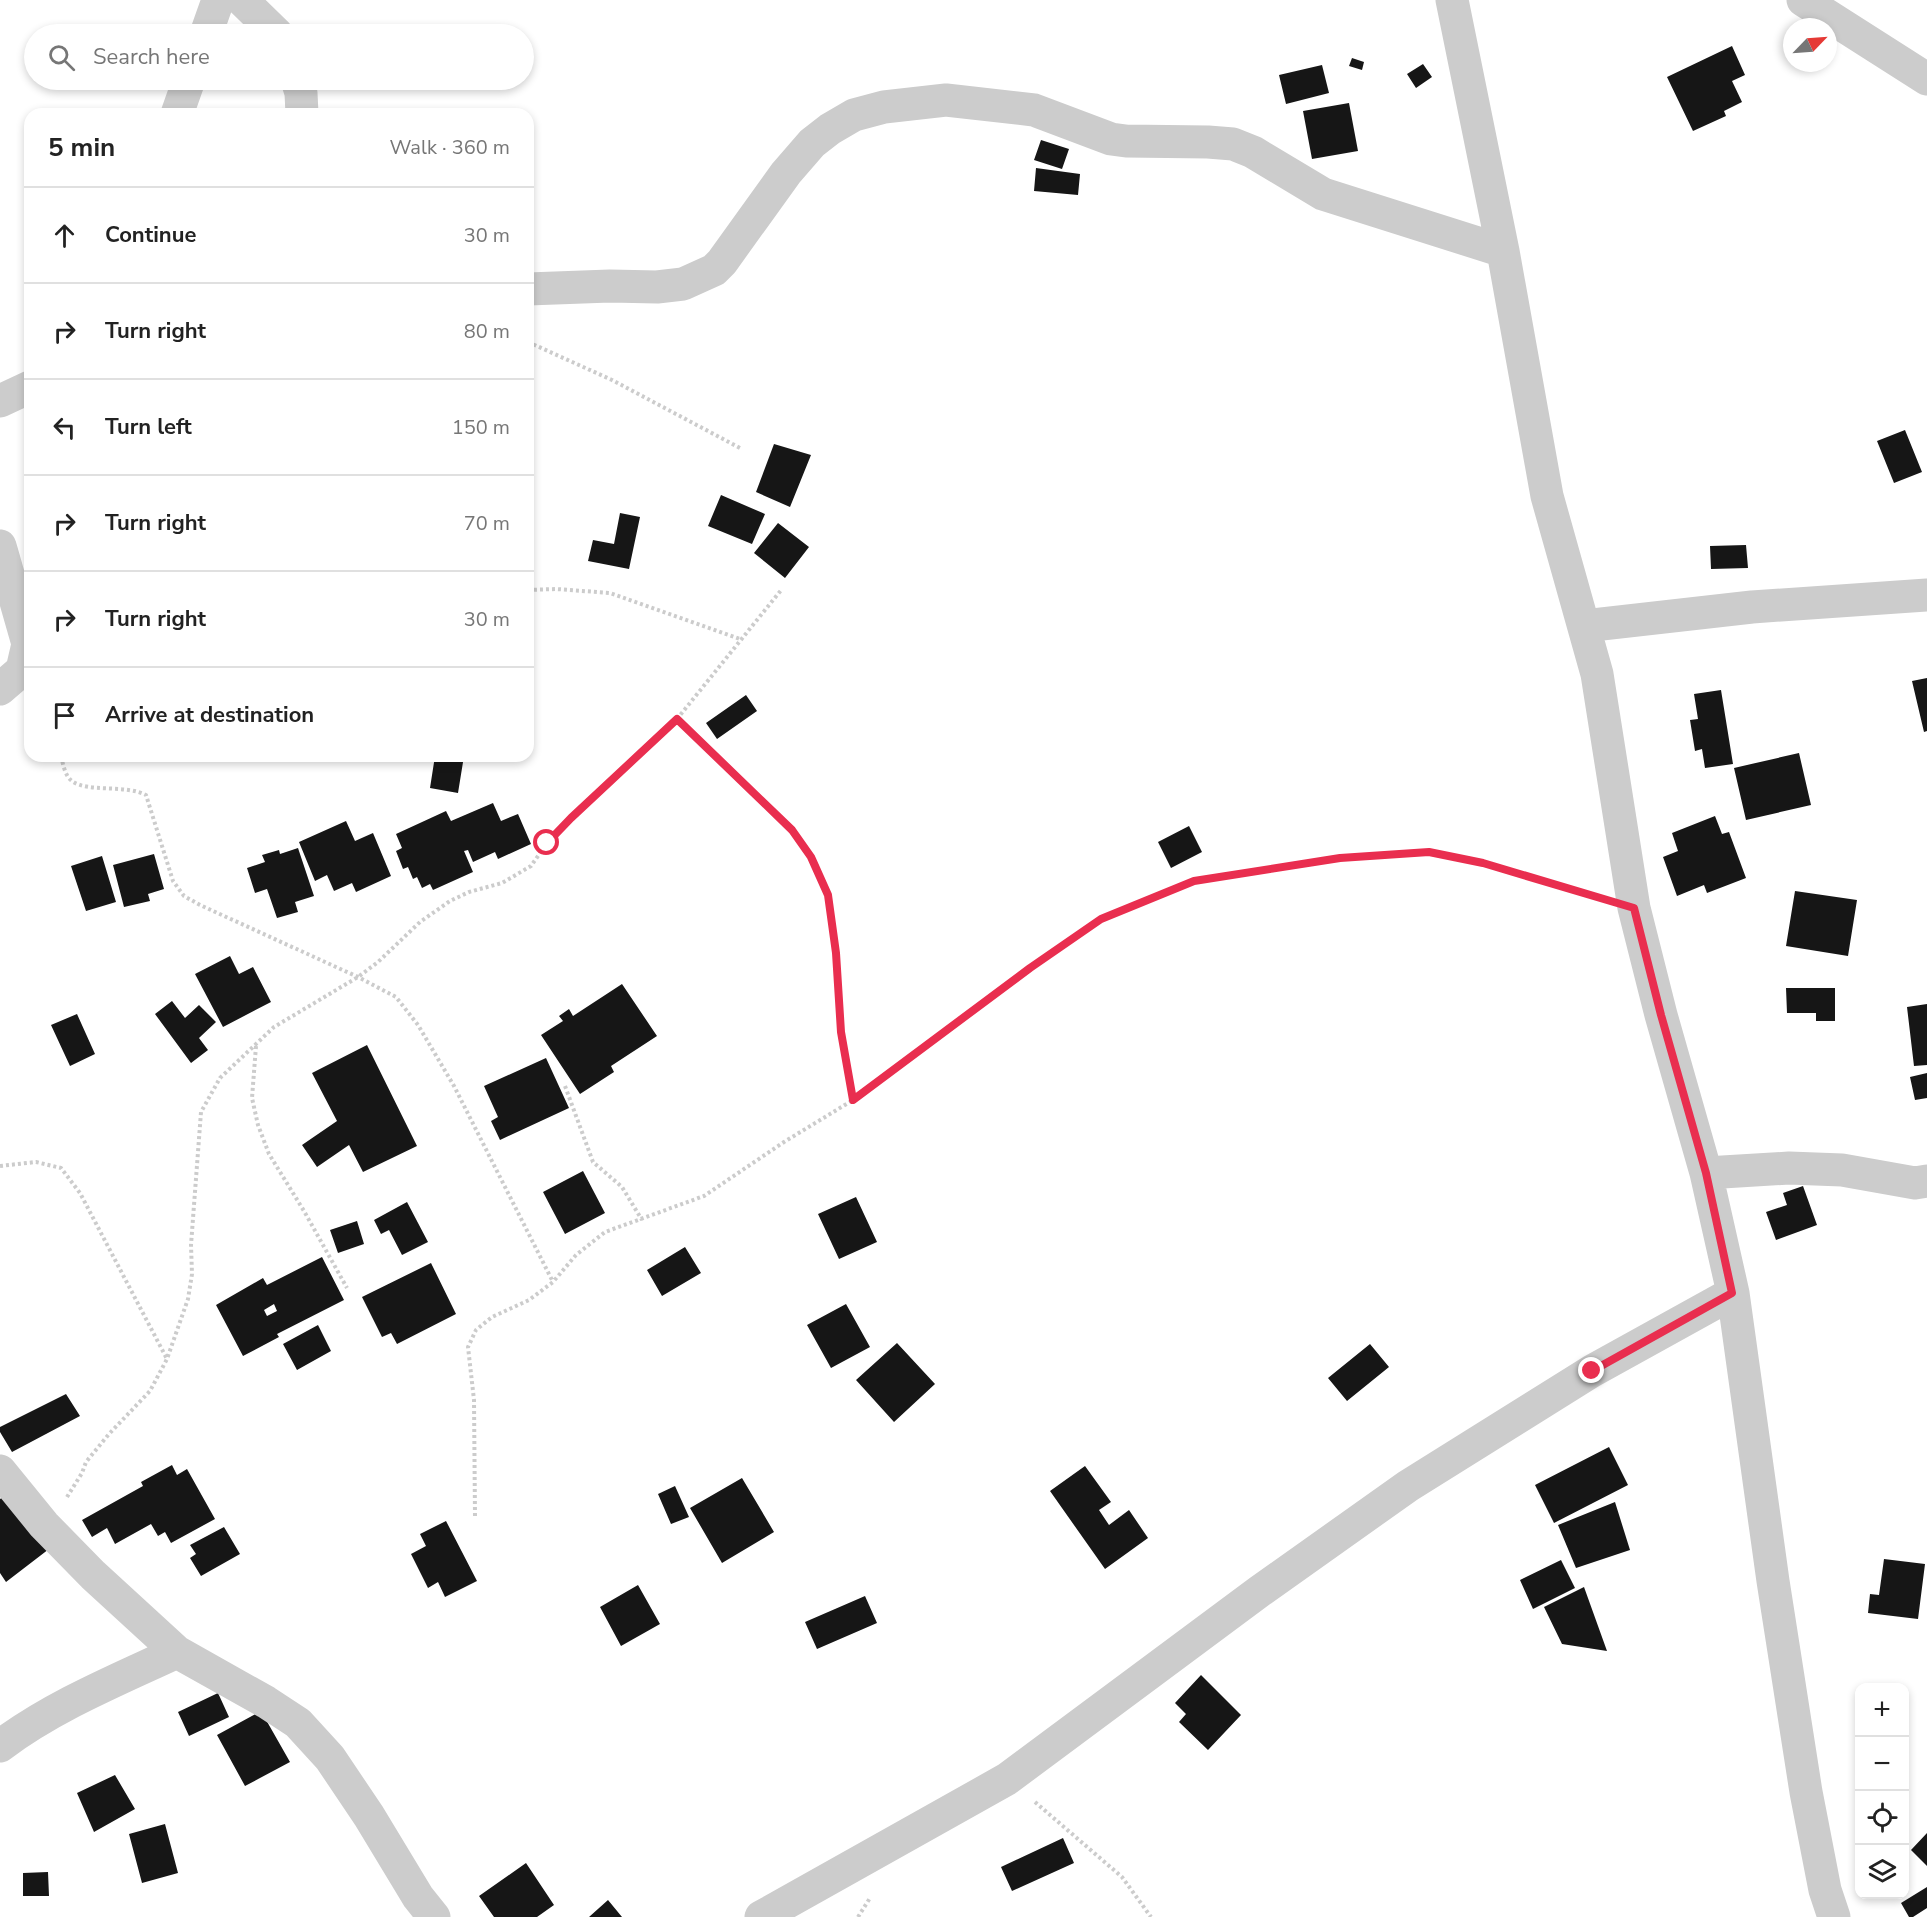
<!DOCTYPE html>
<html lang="en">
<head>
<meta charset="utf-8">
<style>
  body { margin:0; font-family:"Nunito Sans",sans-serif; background:#f6f6f6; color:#222 }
  .controls { position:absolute; right:18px; bottom:18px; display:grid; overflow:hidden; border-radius:12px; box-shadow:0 3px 9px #0003 }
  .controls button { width:54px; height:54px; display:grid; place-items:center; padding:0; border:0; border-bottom:2px solid #e0e0e0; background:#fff; color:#222; font:30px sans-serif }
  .compass { position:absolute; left:1783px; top:18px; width:54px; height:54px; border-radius:50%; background:#fff; box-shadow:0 3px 9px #0003; rotate:65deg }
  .stop { position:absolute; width:18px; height:18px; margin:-14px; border:4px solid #e92e4f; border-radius:50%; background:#fff }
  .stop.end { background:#e92e4f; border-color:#fff; box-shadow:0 2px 6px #0008 }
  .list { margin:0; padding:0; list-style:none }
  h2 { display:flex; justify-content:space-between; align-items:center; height:78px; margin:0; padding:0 24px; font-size:26px }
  h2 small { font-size:20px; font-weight:400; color:#767676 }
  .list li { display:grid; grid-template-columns:39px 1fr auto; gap:18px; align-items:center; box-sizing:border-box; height:96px; padding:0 24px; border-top:2px solid #e0e0e0 }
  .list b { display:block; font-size:22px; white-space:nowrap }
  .list em { font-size:20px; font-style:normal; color:#767676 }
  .icon { flex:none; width:33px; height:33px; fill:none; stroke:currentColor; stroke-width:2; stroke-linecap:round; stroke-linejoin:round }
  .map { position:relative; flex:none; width:1927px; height:1917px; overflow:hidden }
  .search { position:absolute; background:#fff; box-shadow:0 3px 9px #0003; left:24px; top:24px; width:510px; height:66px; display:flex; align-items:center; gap:15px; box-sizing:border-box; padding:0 21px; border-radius:33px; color:#767676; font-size:22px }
  .panel { position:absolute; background:#fff; box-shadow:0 3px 9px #0003; left:24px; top:108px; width:510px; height:654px; border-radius:18px }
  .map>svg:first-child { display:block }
  .building { fill:#161616; fill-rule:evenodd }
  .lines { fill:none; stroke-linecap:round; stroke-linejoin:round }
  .path { stroke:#ccc; stroke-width:4; stroke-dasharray:3 3; stroke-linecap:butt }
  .minor { stroke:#ccc; stroke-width:33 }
  .route { stroke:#e92e4f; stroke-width:8 }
</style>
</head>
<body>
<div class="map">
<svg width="1927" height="1917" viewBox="0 0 1927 1917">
  <rect width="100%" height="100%" fill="#fff"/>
  <path class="building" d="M1732 46 1745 75 1732 81 1742 102 1724 111 1726 116 1693 131 1667 77Z
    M1352 58 1364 62 1362 70 1349 66Z
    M1423 64 1432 77 1416 88 1407 74Z
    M1322 65 1329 93 1286 104 1279 75Z
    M1349 103 1358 151 1312 159 1303 111Z
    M1041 140 1069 149 1062 169 1034 160Z
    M1036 168 1080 174 1078 195 1034 191Z
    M1905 430 1922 472 1894 483 1877 441Z
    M774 444 811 455 790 507 756 492Z
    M721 495 765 514 752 544 708 526Z
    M620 513 640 517 629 569 588 561 593 540 614 544Z
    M778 523 809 547 785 578 754 553Z
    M1746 545 1748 568 1711 569 1710 546Z
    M1927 678V731L1924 732 1912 681Z
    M1721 690 1733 764 1705 768 1702 749 1695 751 1690 720 1698 719 1694 694Z
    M746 695 757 711 717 739 706 723Z
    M1799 753 1811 805 1746 820 1734 768Z
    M435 756H464L458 793 430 788Z
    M493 803 501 821 518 814 531 844 498 859 495 852 473 862 468 850 464 851 473 872 433 890 430 884 422 888 417 877 413 879 408 867 403 869 396 851 402 848 396 834 446 811 451 821Z
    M1715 816 1722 834 1729 832 1746 878 1707 893 1704 885 1677 896 1663 857 1678 851 1672 833Z
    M346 821 355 841 373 833 391 876 356 892 352 883 334 891 327 875 315 881 299 842Z
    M1189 826 1202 852 1171 868 1158 842Z
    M298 848 314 896 295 902 298 912 277 918 267 889 255 893 247 868 265 862 262 855 279 850 280 854Z
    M154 854 164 889 148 894 150 901 124 907 113 865Z
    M102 856 116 902 86 911 71 866Z
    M1795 891 1857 900 1848 956 1786 946Z
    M230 956 239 974 253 967 271 1002 223 1027 195 974Z
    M622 984 657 1036 611 1066 614 1072 580 1094 541 1035 563 1021 559 1016 569 1009 573 1016Z
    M1786 988H1835V1021H1816V1013H1787Z
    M172 1001 185 1018 199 1005 216 1022 199 1038 208 1050 191 1063 155 1014Z
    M1927 1004V1065L1914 1066 1907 1007Z
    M77 1014 95 1054 70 1066 51 1025Z
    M367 1045 417 1146 363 1172 349 1145 317 1167 302 1145 337 1121 312 1073Z
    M546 1058 569 1108 500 1140 491 1121 498 1117 484 1086Z
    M1927 1073V1098L1915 1100 1910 1077Z
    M583 1171 605 1213 565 1234 543 1192Z
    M1803 1186 1817 1225 1776 1240 1766 1212 1787 1205 1783 1193Z
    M856 1197 877 1242 839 1259 818 1214Z
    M407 1202 428 1242 402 1255 389 1230 381 1234 374 1220Z
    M357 1221 364 1244 338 1253 330 1230Z
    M685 1247 701 1273 662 1296 647 1270Z
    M322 1257 344 1300 277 1334 279 1337 243 1356 216 1305 263 1278 267 1285ZM274 1304 277 1311 267 1316 264 1310Z
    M431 1263 456 1314 397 1344 391 1333 382 1337 362 1297Z
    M846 1304 870 1347 831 1368 807 1325Z
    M318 1325 331 1351 297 1370 283 1344Z
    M897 1343 935 1384 894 1422 856 1380Z
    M1370 1344 1389 1367 1347 1401 1328 1378Z
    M66 1394 80 1416 12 1452 0 1432V1427Z
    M1609 1447 1628 1485 1554 1523 1535 1485Z
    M172 1465 177 1475 187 1469 215 1519 171 1543 165 1532 158 1536 151 1524 115 1544 107 1528 92 1537 82 1520 143 1486 141 1482Z
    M1085 1466 1111 1502 1099 1510 1109 1525 1129 1510 1148 1538 1105 1569 1050 1491Z
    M742 1478 774 1532 722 1563 690 1508Z
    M675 1486 689 1517 671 1524 658 1494Z
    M7 1494 49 1549 6 1582 0 1573V1499Z
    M1615 1502 1630 1550 1576 1568 1558 1525Z
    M446 1521 477 1581 445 1597 438 1582 428 1588 411 1554 426 1546 420 1534Z
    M224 1527 240 1554 201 1576 190 1558 196 1554 190 1545Z
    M1884 1559 1925 1564 1918 1619 1868 1613 1870 1594 1879 1595Z
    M1561 1560 1575 1588 1533 1609 1520 1580Z
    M638 1585 660 1624 621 1646 600 1607Z
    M1584 1587 1607 1651 1562 1644 1544 1607Z
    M865 1596 877 1623 817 1649 805 1622Z
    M1201 1675 1241 1715 1208 1750 1179 1722 1186 1714 1175 1703Z
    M218 1693 229 1717 189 1736 178 1712Z
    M261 1711 290 1762 245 1786 217 1735Z
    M115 1775 135 1809 94 1832 77 1793Z
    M165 1824 178 1873 142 1883 129 1834Z
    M1927 1833V1866L1911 1850Z
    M1063 1838 1074 1863 1012 1891 1001 1867Z
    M526 1863 554 1905 537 1917H494L479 1896Z
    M48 1872 49 1896H23V1873Z
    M1927 1887V1908L1913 1917H1909L1901 1903Z
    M608 1900 622 1917H589Z"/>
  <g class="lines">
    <path class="path" d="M528 342 612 380 740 448
      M528 590 556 589 610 593 740 639
      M677 719 792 830 811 857 828 895 836 953 841 1032 853 1100
      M61 756C63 764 65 776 72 781 88 793 125 784 146 795L173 881 184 896 200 905 358 977 396 997 418 1025 454 1086 553 1282
      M256 1046 252 1098 258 1125 269 1154 304 1211 347 1288
      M565 1086 593 1162 622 1187 642 1220
      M0 1166 36 1162 61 1168 80 1193 167 1359
      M67 1497 82 1473 86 1462 109 1434 150 1391 167 1359 188 1299 192 1274 191 1245 201 1112 220 1078 274 1027 358 977 378 962 420 922 450 901 469 892 502 883 531 866 547 843 571 818 677 719 782 589
      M475 1516 474 1400 468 1347 476 1330 492 1317 529 1300 553 1282 576 1255 605 1232 704 1196 784 1142 853 1100 1030 968 1101 919 1194 881 1340 858 1429 852 1483 863 1598 897
      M1035 1802 1122 1877 1151 1917
      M858 1917 870 1898"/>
    <path class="minor" d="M242 0 277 34
      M1452 0 1503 251 1547 496 1597 674 1634 908 1661 1015 1706 1173 1733 1293 1773 1581 1806 1792 1825 1890 1834 1917
      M1803 0 1927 79
      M206 34 218 0
      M297 80 301 93 302 114
      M177 114 189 80
      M528 289 610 286 657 287 683 284 714 270 722 262 786 173 812 143 830 129 854 115 884 107 946 100 1034 110 1111 139 1126 141 1208 142 1233 144 1253 152 1323 194 1503 251
      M0 401 30 387
      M0 546 28 644 22 670 0 689
      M1584 626 1752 607 1927 595
      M1706 1173 1789 1168 1842 1170 1915 1183 1927 1181
      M0 1471 44 1525 93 1575 177 1652 266 1702 298 1723 330 1758 369 1816 418 1897 434 1917
      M0 1746C53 1706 117 1680 177 1652
      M761 1917 1007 1779 1260 1591 1408 1486 1592 1371 1733 1293"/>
  </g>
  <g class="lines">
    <path class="route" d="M547 843 571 818 677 719 792 830 811 857 828 895 836 953 841 1032 853 1100 1030 968 1101 919 1194 881 1340 858 1429 852 1483 863 1634 908 1661 1015 1706 1173 1732 1293 1592 1371"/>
  </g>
</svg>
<div class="controls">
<button>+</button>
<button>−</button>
<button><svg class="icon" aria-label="locate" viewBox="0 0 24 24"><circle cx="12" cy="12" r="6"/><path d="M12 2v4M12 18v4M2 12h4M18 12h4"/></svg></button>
<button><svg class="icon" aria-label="layers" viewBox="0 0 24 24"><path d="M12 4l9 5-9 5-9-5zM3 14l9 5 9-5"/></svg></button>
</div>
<svg class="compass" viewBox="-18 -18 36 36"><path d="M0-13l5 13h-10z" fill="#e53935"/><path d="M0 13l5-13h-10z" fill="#767676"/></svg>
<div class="stop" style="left:547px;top:843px"></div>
<div class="stop end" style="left:1592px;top:1371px"></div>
<div class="search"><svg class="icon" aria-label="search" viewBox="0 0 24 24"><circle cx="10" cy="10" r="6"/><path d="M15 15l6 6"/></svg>Search here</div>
<section class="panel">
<h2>5 min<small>Walk · 360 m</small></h2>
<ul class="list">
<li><svg class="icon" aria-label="ahead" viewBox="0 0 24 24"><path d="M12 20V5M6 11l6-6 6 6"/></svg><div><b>Continue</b></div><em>30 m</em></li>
<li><svg class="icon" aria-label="right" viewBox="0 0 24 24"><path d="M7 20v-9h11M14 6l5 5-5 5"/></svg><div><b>Turn right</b></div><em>80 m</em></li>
<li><svg class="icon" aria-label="left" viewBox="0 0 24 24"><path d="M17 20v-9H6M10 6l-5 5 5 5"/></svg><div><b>Turn left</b></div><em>150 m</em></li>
<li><svg class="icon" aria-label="right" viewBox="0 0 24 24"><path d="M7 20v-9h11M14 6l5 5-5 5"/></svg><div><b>Turn right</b></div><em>70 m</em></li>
<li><svg class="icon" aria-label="right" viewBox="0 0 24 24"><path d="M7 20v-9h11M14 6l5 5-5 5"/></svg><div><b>Turn right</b></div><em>30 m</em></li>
<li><svg class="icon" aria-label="arrive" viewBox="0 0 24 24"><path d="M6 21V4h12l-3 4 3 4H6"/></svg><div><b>Arrive at destination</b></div></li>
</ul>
</section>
</div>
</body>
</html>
